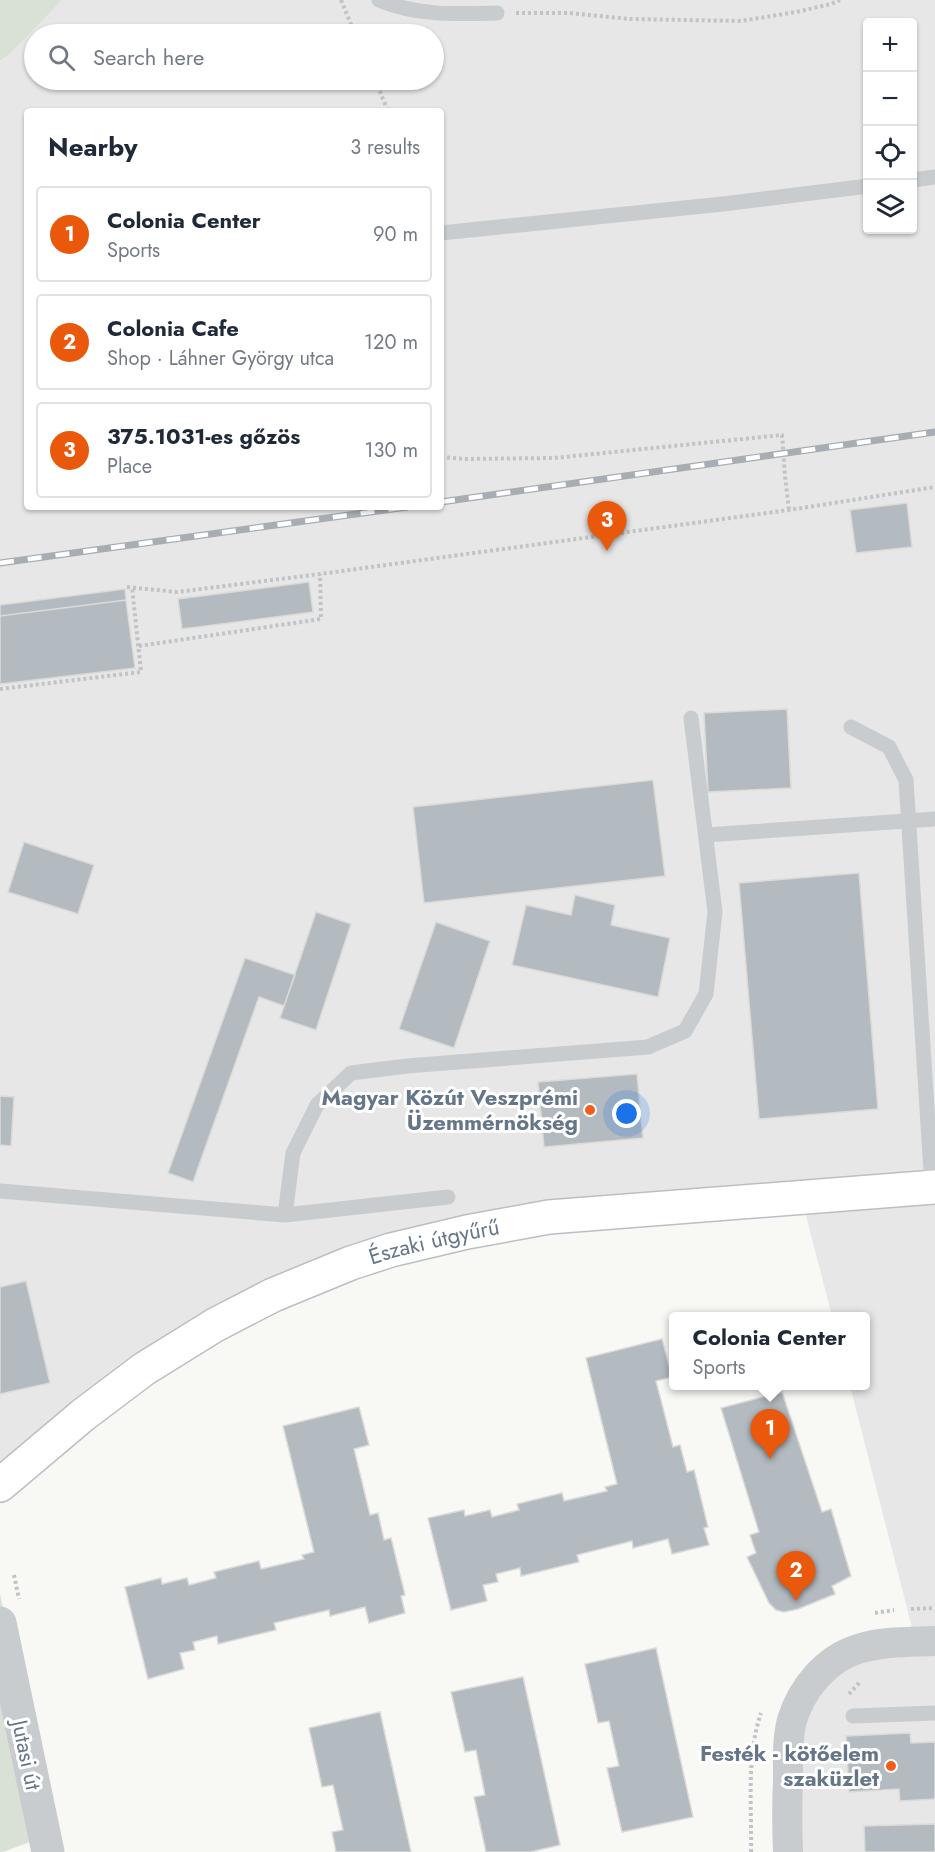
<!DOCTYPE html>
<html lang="en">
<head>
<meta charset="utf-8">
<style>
  body { margin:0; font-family:Jost,sans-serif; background:#f2f2f3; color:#1f2937 }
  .controls { position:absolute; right:18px; top:18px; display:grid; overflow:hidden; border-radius:6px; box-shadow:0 2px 4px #0004 }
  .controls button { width:54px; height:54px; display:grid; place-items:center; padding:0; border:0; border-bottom:2px solid #e0e1e3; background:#fff; color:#1f2937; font:30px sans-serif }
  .you { position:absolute; left:627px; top:1114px; width:21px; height:21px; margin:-15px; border:4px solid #fff; border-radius:50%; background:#1a73e8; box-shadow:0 0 0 9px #1a73e833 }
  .badge { display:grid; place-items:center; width:39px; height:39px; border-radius:50%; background:#ea580c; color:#fff; font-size:20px; font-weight:700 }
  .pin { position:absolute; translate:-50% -50px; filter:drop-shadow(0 2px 3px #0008) }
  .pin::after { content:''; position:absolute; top:32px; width:21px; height:18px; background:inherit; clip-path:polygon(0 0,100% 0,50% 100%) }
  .popup { position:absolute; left:669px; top:1312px; width:201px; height:78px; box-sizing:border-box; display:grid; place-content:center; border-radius:6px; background:#fff; filter:drop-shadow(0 2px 4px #0005); font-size:20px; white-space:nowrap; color:#747a83 }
  .popup b { font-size:22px; color:#1f2937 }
  .popup::after { content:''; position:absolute; left:50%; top:100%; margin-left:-12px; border:12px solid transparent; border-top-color:#fff }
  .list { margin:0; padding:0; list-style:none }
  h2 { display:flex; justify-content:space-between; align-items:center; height:78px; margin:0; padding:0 24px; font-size:26px }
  h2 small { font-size:20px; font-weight:400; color:#747a83 }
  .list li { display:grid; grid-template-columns:39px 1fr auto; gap:18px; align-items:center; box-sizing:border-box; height:96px; margin:0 12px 12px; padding:0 12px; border:2px solid #e0e1e3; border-radius:6px }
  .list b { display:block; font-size:22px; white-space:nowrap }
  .list p { margin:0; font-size:20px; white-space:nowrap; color:#747a83 }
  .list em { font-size:20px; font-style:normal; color:#747a83 }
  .icon { flex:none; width:33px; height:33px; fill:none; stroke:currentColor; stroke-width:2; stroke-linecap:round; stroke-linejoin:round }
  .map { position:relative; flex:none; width:935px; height:1852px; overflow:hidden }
  .search { position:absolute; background:#fff; box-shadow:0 2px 4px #0004; left:24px; top:24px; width:420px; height:66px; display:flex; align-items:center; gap:15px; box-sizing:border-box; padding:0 21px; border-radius:33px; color:#747a83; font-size:22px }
  .panel { position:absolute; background:#fff; box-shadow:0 2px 4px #0004; left:24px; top:108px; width:420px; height:402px; border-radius:6px }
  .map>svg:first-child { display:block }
  .built { fill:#e6e7e6; fill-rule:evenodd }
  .green { fill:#d9e1d6 }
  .building { fill:#b3bac0; stroke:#dadad8; stroke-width:1.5 }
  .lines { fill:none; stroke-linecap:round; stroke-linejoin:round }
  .primary-casing { stroke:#bbbfc3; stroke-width:36 }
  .path { stroke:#c1c3c6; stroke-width:4; stroke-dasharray:3 3; stroke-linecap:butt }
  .service { stroke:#c8cccf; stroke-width:15 }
  .minor { stroke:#c8cccf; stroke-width:30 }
  .tertiary { stroke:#c8cccf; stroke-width:33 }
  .primary { stroke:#fff; stroke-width:33 }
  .rail-casing { stroke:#a8adb4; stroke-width:7 }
  .rail { stroke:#fff; stroke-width:4.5; stroke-dasharray:14; stroke-linecap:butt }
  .poi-dot { fill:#f25d1c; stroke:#fff; stroke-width:2 }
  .labels { text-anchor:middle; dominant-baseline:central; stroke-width:6; stroke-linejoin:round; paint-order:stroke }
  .poi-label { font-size:22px; font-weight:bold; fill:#657689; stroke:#fff; text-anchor:end }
  .street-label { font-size:22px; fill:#657689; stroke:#fff }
</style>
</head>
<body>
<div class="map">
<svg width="935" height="1852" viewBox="0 0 935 1852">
  <rect width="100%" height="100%" fill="#f8f8f5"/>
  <path class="built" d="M62 0H935V1852H790V1741L815 1680 916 1643 850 1386H866V1316H832L803 1204 469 1229 226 1317 0 1490V61L12 52ZM868 22H912V230H868ZM34 34H434V80H34ZM27 111H441V507H27Z"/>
  <path class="green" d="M0 0H62L12 52 0 61Z
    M0 1594 53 1833 3 1852H0Z"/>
  <path class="building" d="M907 503 912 547 856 553 850 510Z
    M309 582 313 612 182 629 178 599Z
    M125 589 126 600 0 616V605Z
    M126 600 135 668 0 684V616Z
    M787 709 791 788 708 792 704 713Z
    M653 780 665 876 424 903 413 807Z
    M24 842 94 865 78 914 8 892Z
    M859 873 878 1109 759 1119 739 883Z
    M575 895 615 905 611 925 670 938 658 997 512 965 526 905 571 915Z
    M316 912 351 924 316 1030 280 1018Z
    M436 922 490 941 454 1048 399 1029Z
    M245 958 295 975 284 1006 259 997 193 1182 168 1173Z
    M637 1074 643 1138 544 1147 538 1082Z
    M0 1096 14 1097 11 1146 0 1145Z
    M26 1281 50 1383 0 1394V1287Z
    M662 1339 672 1377 656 1381 673 1447 680 1445 687 1472 694 1470 708 1527 704 1528 709 1545 672 1554 668 1539 633 1548 632 1541 577 1555 579 1562 521 1576 520 1568 496 1574 498 1582 483 1585 487 1601 451 1610 428 1518 464 1510 465 1516 490 1510 492 1517 519 1510 517 1504 562 1493 564 1501 607 1491 605 1487 617 1484 586 1358Z
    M782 1392 822 1512 831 1509 851 1576 832 1586 835 1594 798 1609 784 1612 776 1610 769 1603 747 1557 756 1553 750 1535 759 1532 721 1408Z
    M359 1407 369 1445 354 1449 370 1515 378 1513 384 1540 391 1538 405 1595 401 1596 405 1613 369 1623 365 1607 330 1616 329 1610 274 1623 276 1630 218 1644 217 1636 193 1642 195 1650 180 1653 184 1669 148 1679 125 1587 161 1578 162 1584 187 1578 189 1585 216 1578 214 1572 259 1561 261 1569 304 1559 302 1555 314 1552 283 1426Z
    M656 1648 693 1817 622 1832 607 1768 619 1766 609 1721 598 1723 585 1664Z
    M523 1677 560 1845 530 1852H486L474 1797 485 1795 476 1750 465 1752 451 1692Z
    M380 1712 411 1852H336L332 1832 343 1830 333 1785 322 1787 309 1728Z
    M910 1733 911 1743 935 1742V1799L900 1801 899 1789 849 1792 846 1736Z
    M935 1824V1852H865L864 1826Z"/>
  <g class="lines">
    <defs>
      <g id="primary">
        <path id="s1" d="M0 1485 83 1415 144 1369 215 1325 273 1295 351 1263 391 1250 467 1232 549 1217 935 1187"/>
      </g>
    </defs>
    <use href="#primary" class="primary-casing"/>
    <path class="path" d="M341 0 355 34
      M516 13H569L630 19 741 21 796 12 831 4 840 0
      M375 80 388 111
      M441 457 464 459 554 458 782 435 785 476 789 510
      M127 587 177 592 320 574 789 510 935 487
      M139 646 321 619 320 574
      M0 689 141 672 132 587
      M14 1575 19 1599
      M911 1609 935 1608
      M875 1613 894 1610
      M849 1694 860 1682
      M751 1852C752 1806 746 1757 761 1713"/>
    <path class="service" d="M379 0C418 16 455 14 497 13
      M912 180 935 177
      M441 233 723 204 868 186
      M851 727 889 747 906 780 932 1187
      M706 835 935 819
      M0 1191 285 1215 448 1197
      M285 1215 293 1153 317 1105 351 1073 407 1066 648 1047 685 1031 706 994 715 912 691 718
      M853 1716 935 1713"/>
    <path class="minor" d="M788 1852C787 1828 787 1803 788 1779 788 1759 787 1739 792 1720 802 1688 826 1659 858 1649 882 1641 910 1642 935 1641"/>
    <path class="tertiary" d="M0 1623 48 1852"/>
    <use href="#primary" class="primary"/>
    <defs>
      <path id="rail" d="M441 502 935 432
        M0 563 407 507"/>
    </defs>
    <use href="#rail" class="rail-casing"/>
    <use href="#rail" class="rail"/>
  </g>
  <g class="poi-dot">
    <circle cx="590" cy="1110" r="6"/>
    <circle cx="891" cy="1766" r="6"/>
  </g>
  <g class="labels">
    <g class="poi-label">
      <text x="578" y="1097">Magyar Közút Veszprémi<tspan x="578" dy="25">Üzemmérnökség</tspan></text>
      <text x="879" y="1753">Festék - kötőelem<tspan x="879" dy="25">szaküzlet</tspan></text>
    </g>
    <g class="street-label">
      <text stroke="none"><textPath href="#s1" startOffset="504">Északi útgyűrű</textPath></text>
      <text transform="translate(27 1755) rotate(78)">Jutasi út</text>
    </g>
  </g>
</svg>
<div class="controls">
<button>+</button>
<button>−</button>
<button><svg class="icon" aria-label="locate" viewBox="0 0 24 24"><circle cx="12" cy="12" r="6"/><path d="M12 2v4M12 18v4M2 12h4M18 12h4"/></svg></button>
<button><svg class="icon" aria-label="layers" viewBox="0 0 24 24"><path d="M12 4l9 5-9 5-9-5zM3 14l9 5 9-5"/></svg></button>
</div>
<div class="you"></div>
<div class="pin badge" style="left:770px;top:1459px">1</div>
<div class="popup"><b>Colonia Center</b>Sports</div>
<div class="pin badge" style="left:796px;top:1601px">2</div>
<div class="pin badge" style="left:607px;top:551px">3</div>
<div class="search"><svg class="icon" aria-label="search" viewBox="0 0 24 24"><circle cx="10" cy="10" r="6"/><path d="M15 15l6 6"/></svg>Search here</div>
<section class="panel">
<h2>Nearby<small>3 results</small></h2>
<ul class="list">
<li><span class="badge">1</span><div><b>Colonia Center</b><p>Sports</p></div><em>90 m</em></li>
<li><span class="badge">2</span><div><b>Colonia Cafe</b><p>Shop · Láhner György utca</p></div><em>120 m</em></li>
<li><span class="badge">3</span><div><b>375.1031-es gőzös</b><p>Place</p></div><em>130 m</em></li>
</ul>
</section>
</div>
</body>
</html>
